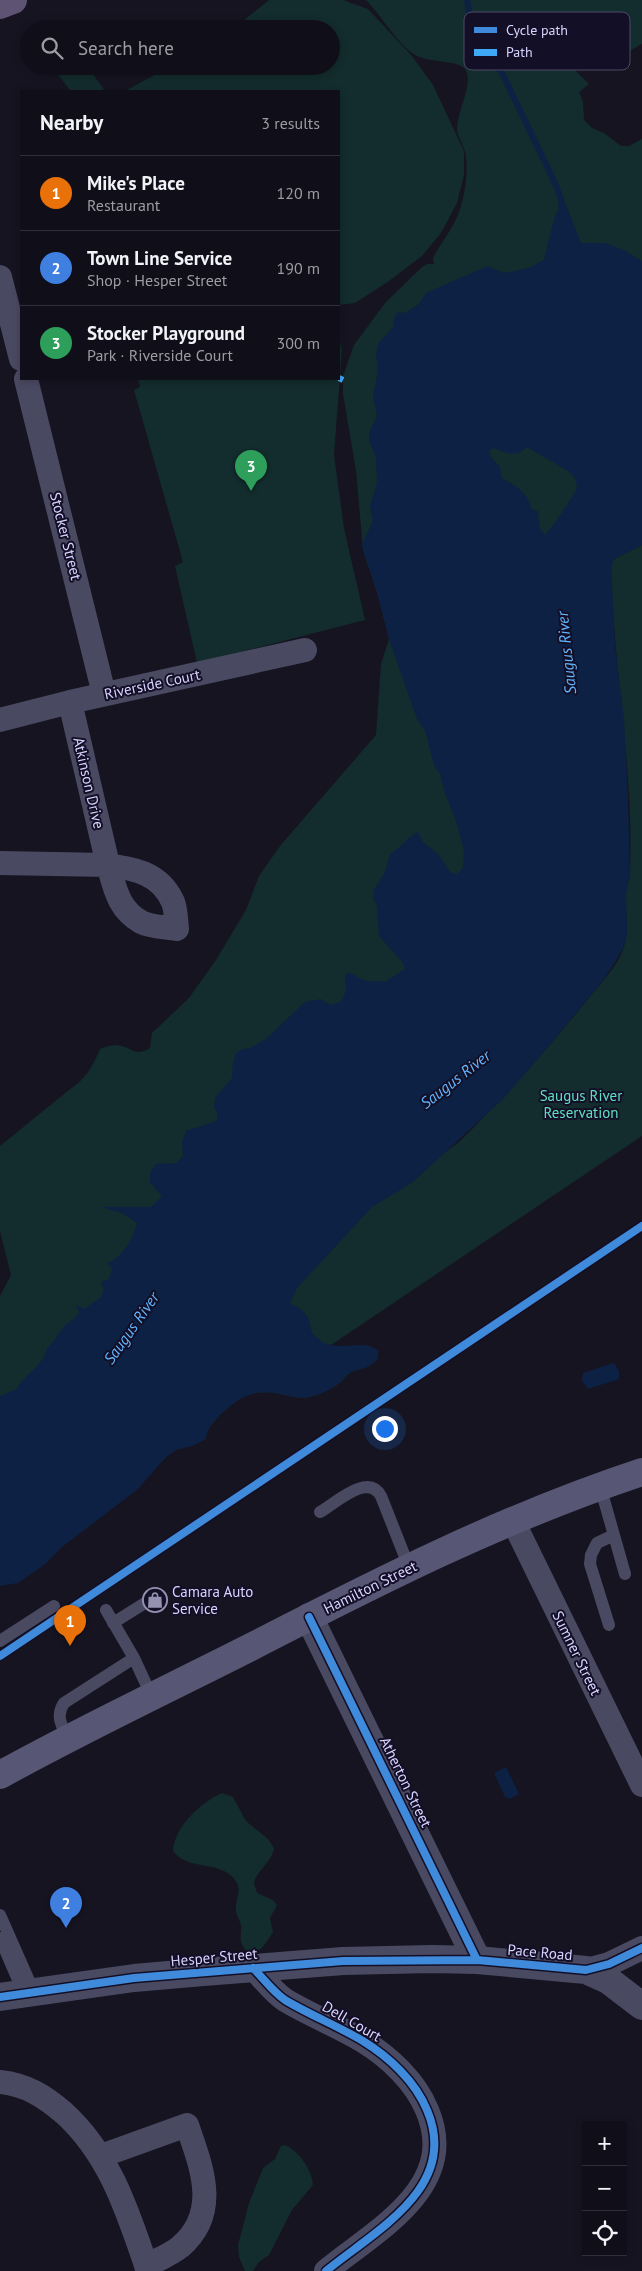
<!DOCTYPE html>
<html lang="en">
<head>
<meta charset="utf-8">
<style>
  body { margin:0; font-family:"PT Sans",sans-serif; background:#191822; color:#f1f3f6 }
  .controls { position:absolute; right:15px; bottom:15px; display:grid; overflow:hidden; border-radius:0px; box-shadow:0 2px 8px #0003 }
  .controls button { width:45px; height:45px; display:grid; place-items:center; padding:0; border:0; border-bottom:1px solid #302f38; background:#100f19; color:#f1f3f6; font:25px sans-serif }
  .you { position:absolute; left:384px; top:1428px; width:18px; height:18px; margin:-12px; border:4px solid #fff; border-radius:50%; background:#1a73e8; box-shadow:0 0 0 8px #1a73e833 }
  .badge { display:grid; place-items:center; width:32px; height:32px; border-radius:50%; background:#8c9099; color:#fff; font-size:16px; font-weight:700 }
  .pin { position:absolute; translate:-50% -41px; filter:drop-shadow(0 1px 2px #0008) }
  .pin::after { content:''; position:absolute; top:26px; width:18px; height:15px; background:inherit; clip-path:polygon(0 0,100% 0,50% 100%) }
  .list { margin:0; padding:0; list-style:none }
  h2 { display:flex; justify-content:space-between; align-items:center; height:65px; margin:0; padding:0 20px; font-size:21px }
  h2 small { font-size:16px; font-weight:400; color:#9c9ca2 }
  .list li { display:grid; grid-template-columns:32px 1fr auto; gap:15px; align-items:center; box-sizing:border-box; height:75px; padding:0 20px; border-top:1px solid #302f38 }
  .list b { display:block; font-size:19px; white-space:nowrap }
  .list p { margin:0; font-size:16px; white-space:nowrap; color:#9c9ca2 }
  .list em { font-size:16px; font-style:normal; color:#9c9ca2 }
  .icon { flex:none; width:28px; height:28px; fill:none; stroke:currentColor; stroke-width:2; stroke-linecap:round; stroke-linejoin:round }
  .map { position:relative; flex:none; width:642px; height:2271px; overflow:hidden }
  .search { position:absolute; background:#100f19; box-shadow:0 2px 8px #0003; left:20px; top:20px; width:320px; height:55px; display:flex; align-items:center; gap:12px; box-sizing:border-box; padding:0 18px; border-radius:28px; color:#9c9ca2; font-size:19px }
  .panel { position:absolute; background:#100f19; box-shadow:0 2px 8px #0003; left:20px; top:90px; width:320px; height:290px; border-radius:0px }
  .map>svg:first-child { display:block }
  .green { fill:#132c2d }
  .water { fill:#0d2144; fill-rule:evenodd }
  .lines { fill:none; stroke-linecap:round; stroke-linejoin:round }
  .stream { stroke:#0d2144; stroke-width:6 }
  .service { stroke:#4a4962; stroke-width:12 }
  .minor { stroke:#4a4962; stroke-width:24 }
  .tertiary { stroke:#4a4962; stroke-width:28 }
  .secondary { stroke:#575674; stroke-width:28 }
  .primary { stroke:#5e5373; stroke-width:28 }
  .quiet { stroke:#3fa9f5; stroke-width:6; stroke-dasharray:12 6; stroke-linecap:butt }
  .cycleway-casing { stroke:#130f26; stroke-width:11 }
  .cycleway { stroke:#408adc; stroke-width:8 }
  .labels { text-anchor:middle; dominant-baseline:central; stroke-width:4; stroke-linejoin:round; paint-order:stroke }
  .street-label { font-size:15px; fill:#d9d4ff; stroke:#130f26 }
  .park-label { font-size:15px; fill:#5fe0c0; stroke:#130f26 }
  .poi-label { font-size:15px; fill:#d9d4ff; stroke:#130f26; text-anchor:start }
  .water-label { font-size:16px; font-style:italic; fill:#62b6ff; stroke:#130f26 }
  .key { fill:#130f26; stroke:#4e4a67; stroke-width:1 }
  .key-label { font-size:14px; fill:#d9d4ff }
</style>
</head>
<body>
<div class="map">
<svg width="642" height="2271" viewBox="0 0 642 2271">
  <rect width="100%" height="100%" fill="#161421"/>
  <path class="green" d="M269 0H343L368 9 412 56 433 85 464 151V175L457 203 441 233 422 256 389 281 355 303 339 305V91H125L171 66H331V29H233Z
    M366 0H642V44C637 46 633 50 628 51 614 55 581 54 576 71L589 84 579 92 583 102 584 120 592 128 604 133 621 146H629L642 139V430L588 466 527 836 0 1497V1296L11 1275 0 1231V1146L69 1090C85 1080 93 1066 100 1049 105 1047 111 1045 116 1045 132 1046 134 1058 150 1048L152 1033 189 998 216 960 246 910 259 876 280 846 376 735 381 664 389 639 377 592 363 550 356 471 343 394V376L354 345 385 303 422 267 427 264H434L433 258C441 242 453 229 459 212 465 194 469 170 465 152 463 144 458 137 457 130 456 113 476 80 464 68 458 61 429 62 417 56 399 47 381 15 366 0Z
    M51 66H87L105 91H71Z
    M339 338 342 350 334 455 344 528 365 620 197 663 175 566 183 562 134 390 140 387 138 379H339Z
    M642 545V1136L331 1345C346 1350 362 1343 378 1350V1358C366 1372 361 1366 348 1374 345 1376 344 1379 341 1382 332 1389 321 1394 310 1397 299 1399 291 1396 280 1394 255 1388 239 1397 221 1414 215 1420 206 1429 206 1439 196 1444 185 1445 176 1450 165 1456 158 1466 150 1475L121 1385 459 1142C503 1099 544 1053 583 1005 596 988 615 970 623 950 629 933 625 911 626 893 627 886 630 879 630 871 634 769 613 668 611 566L614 559Z
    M222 1793 233 1797 246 1821 268 1839 274 1848C272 1862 257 1870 254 1883L257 1893 273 1900 277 1905 270 1918 273 1932C267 1941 261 1954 249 1953 247 1951 243 1948 242 1944 239 1938 242 1931 241 1925 239 1918 235 1913 236 1906 236 1899 241 1891 237 1883 224 1859 188 1872 173 1851 174 1827 201 1802 222 1793Z
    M285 2145C299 2151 312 2170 313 2185L292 2210 269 2255 259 2262 253 2271H245L239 2257 238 2245 249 2203 263 2168 275 2159 281 2146Z"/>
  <path class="water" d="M565 202 581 243H605L624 250 642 261V545L614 559 611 566 615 644 624 720 628 796 630 873 626 894 627 935 623 949 605 978 542 1054 503 1099 413 1182 372 1207 297 1288 290 1303 302 1310 308 1317 312 1333 323 1343 337 1346 367 1345 378 1350V1358C366 1372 361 1366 348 1374 345 1376 344 1379 341 1382 332 1389 321 1394 310 1397 299 1399 291 1396 280 1394 255 1388 239 1397 221 1414 215 1420 206 1429 206 1439L192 1446 176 1450 165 1458 138 1489 62 1547 44 1565 18 1583 0 1586V1396L17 1389C24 1374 44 1366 47 1348 54 1342 57 1336 62 1329 67 1322 76 1320 79 1312L76 1305 84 1309 100 1298 104 1290 101 1282 109 1279 112 1269 107 1263C123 1258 133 1238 137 1223L122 1213 101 1207H151L162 1197 150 1182V1173L156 1164 176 1163 183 1156 182 1143 186 1131 217 1121V1112L214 1108 215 1098 232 1078 233 1063 236 1053 243 1049 250 1048 267 1038 305 1002 321 999 330 1005 341 1002 346 991 345 975 348 973C355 974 358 978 364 980 371 983 378 980 385 982L405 969 403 963 379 936 377 906 373 899 374 890 385 872 390 854C401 849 407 836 418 832L423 842 438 854 450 872 457 874 463 868 464 850 455 818 444 791 440 773 435 768 425 731 417 719 389 639 377 592 363 550 362 544 373 521 370 506 377 483 376 458 369 440V433L377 416 373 396 378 371 376 354 378 344 393 327 394 318 398 312 405 313 419 304 426 293 488 266 504 273 529 268 544 260 555 215ZM527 447 568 471C573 475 577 480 577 488 576 492 550 531 545 535 538 529 539 520 538 511L531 509C530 494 514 485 502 478L500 467 489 455 490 450 494 448C506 454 517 457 527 447Z
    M614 1363 619 1371V1379L588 1389 582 1381 583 1373Z
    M506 1767 519 1794 510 1799 505 1797 494 1773Z"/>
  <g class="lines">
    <path class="stream" d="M467 0C469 12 471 24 477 35 485 49 491 44 492 63L501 71 555 183 561 199 562 214"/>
    <path class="service" d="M600 1486 625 1574
      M320 1512C336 1503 368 1472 381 1496L409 1567
      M106 1610 134 1658 152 1697
      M113 1623 145 1603
      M609 1625 590 1564 591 1555 597 1543 614 1535
      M0 1641 54 1606
      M68 1739C62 1726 55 1716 64 1703L134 1658
      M0 1915 34 1992
      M0 1938 24 1994"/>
    <path class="minor" d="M0 277 21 359
      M26 379 104 694
      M0 720 70 702 305 650
      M0 863 108 865 70 702
      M108 865C135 869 160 873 173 902 176 909 176 921 177 929 166 927 150 927 141 922 118 909 115 888 108 865Z
      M513 1521 642 1785
      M253 1968C263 1978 273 1992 285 2000 310 2015 338 2026 363 2041 389 2057 415 2081 427 2110 460 2187 376 2230 326 2271
      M586 1970 609 1964 642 1948
      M0 2082C27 2085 44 2096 64 2113 111 2156 128 2213 148 2271
      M101 2156 187 2125C201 2166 221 2212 180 2247 170 2255 157 2260 146 2266"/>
    <path class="tertiary" d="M309 1617 477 1960
      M0 1997 134 1978 203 1972 343 1961 432 1959 477 1960 586 1970 608 1980 642 2006"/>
    <path class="secondary" d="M0 1775C81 1730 166 1690 249 1648 377 1582 505 1517 642 1472"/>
    <path class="primary" d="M0 5 13 0"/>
    <path class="quiet" d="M339 378 343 380"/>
    <defs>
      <path id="cycleway" d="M309 1617 477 1960
        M0 1656 642 1226
        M253 1968C263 1978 273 1992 285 2000 310 2015 338 2026 363 2041 389 2057 415 2081 427 2110 460 2187 376 2230 326 2271
        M0 1997 134 1978 343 1961 477 1960 586 1970 609 1964 642 1948"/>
    </defs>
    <use href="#cycleway" class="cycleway-casing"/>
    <use href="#cycleway" class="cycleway"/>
  </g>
  <defs>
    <symbol id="shop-ring" viewBox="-11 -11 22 22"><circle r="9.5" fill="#130f26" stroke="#9591b1" stroke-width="1.5"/><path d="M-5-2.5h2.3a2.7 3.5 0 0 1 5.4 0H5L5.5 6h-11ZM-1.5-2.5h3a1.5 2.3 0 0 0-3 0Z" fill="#9591b1"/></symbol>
  </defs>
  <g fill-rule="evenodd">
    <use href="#shop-ring" x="141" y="1586" width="28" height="28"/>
  </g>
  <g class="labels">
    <g class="street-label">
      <text transform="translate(66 536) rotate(76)">Stocker Street</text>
      <text transform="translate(152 684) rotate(-12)">Riverside Court</text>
      <text transform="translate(89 783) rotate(77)">Atkinson Drive</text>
      <text transform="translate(370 1587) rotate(-26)">Hamilton Street</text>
      <text transform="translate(577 1653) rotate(64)">Sumner Street</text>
      <text transform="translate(406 1782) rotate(64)">Atherton Street</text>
      <text transform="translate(540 1952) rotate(5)">Pace Road</text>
      <text transform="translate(214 1957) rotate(-5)">Hesper Street</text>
      <text transform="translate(352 2021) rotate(30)">Dell Court</text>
    </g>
    <g class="park-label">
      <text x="581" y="1095">Saugus River<tspan x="581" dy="17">Reservation</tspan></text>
    </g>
    <g class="poi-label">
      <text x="172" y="1591">Camara Auto<tspan x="172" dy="17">Service</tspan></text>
    </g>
    <g class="water-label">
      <text transform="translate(566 653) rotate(-96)">Saugus River</text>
      <text transform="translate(455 1079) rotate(-38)">Saugus River</text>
      <text transform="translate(131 1328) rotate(-55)">Saugus River</text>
    </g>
  </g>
  <rect x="464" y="12" width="166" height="58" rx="8" class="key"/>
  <rect x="474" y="27" width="23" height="6" fill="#408adc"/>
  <rect x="474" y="49" width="23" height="7" fill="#3fa9f5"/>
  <g class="key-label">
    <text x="506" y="35">Cycle path</text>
    <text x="506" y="57">Path</text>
  </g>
</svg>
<div class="controls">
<button>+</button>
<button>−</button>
<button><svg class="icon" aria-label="locate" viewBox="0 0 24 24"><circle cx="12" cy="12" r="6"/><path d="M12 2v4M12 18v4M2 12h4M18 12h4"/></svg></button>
</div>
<div class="you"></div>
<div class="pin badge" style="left:70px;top:1646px;background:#e8710a">1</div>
<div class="pin badge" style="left:66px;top:1928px;background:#3f7fe0">2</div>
<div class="pin badge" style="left:251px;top:491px;background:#2e9e5b">3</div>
<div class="search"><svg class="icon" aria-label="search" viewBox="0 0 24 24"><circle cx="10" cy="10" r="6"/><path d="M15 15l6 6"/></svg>Search here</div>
<section class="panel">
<h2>Nearby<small>3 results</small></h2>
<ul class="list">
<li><span class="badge" style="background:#e8710a">1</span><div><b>Mike's Place</b><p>Restaurant</p></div><em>120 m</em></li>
<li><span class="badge" style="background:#3f7fe0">2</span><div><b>Town Line Service</b><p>Shop · Hesper Street</p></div><em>190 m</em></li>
<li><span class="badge" style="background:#2e9e5b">3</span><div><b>Stocker Playground</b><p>Park · Riverside Court</p></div><em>300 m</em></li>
</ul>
</section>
</div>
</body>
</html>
